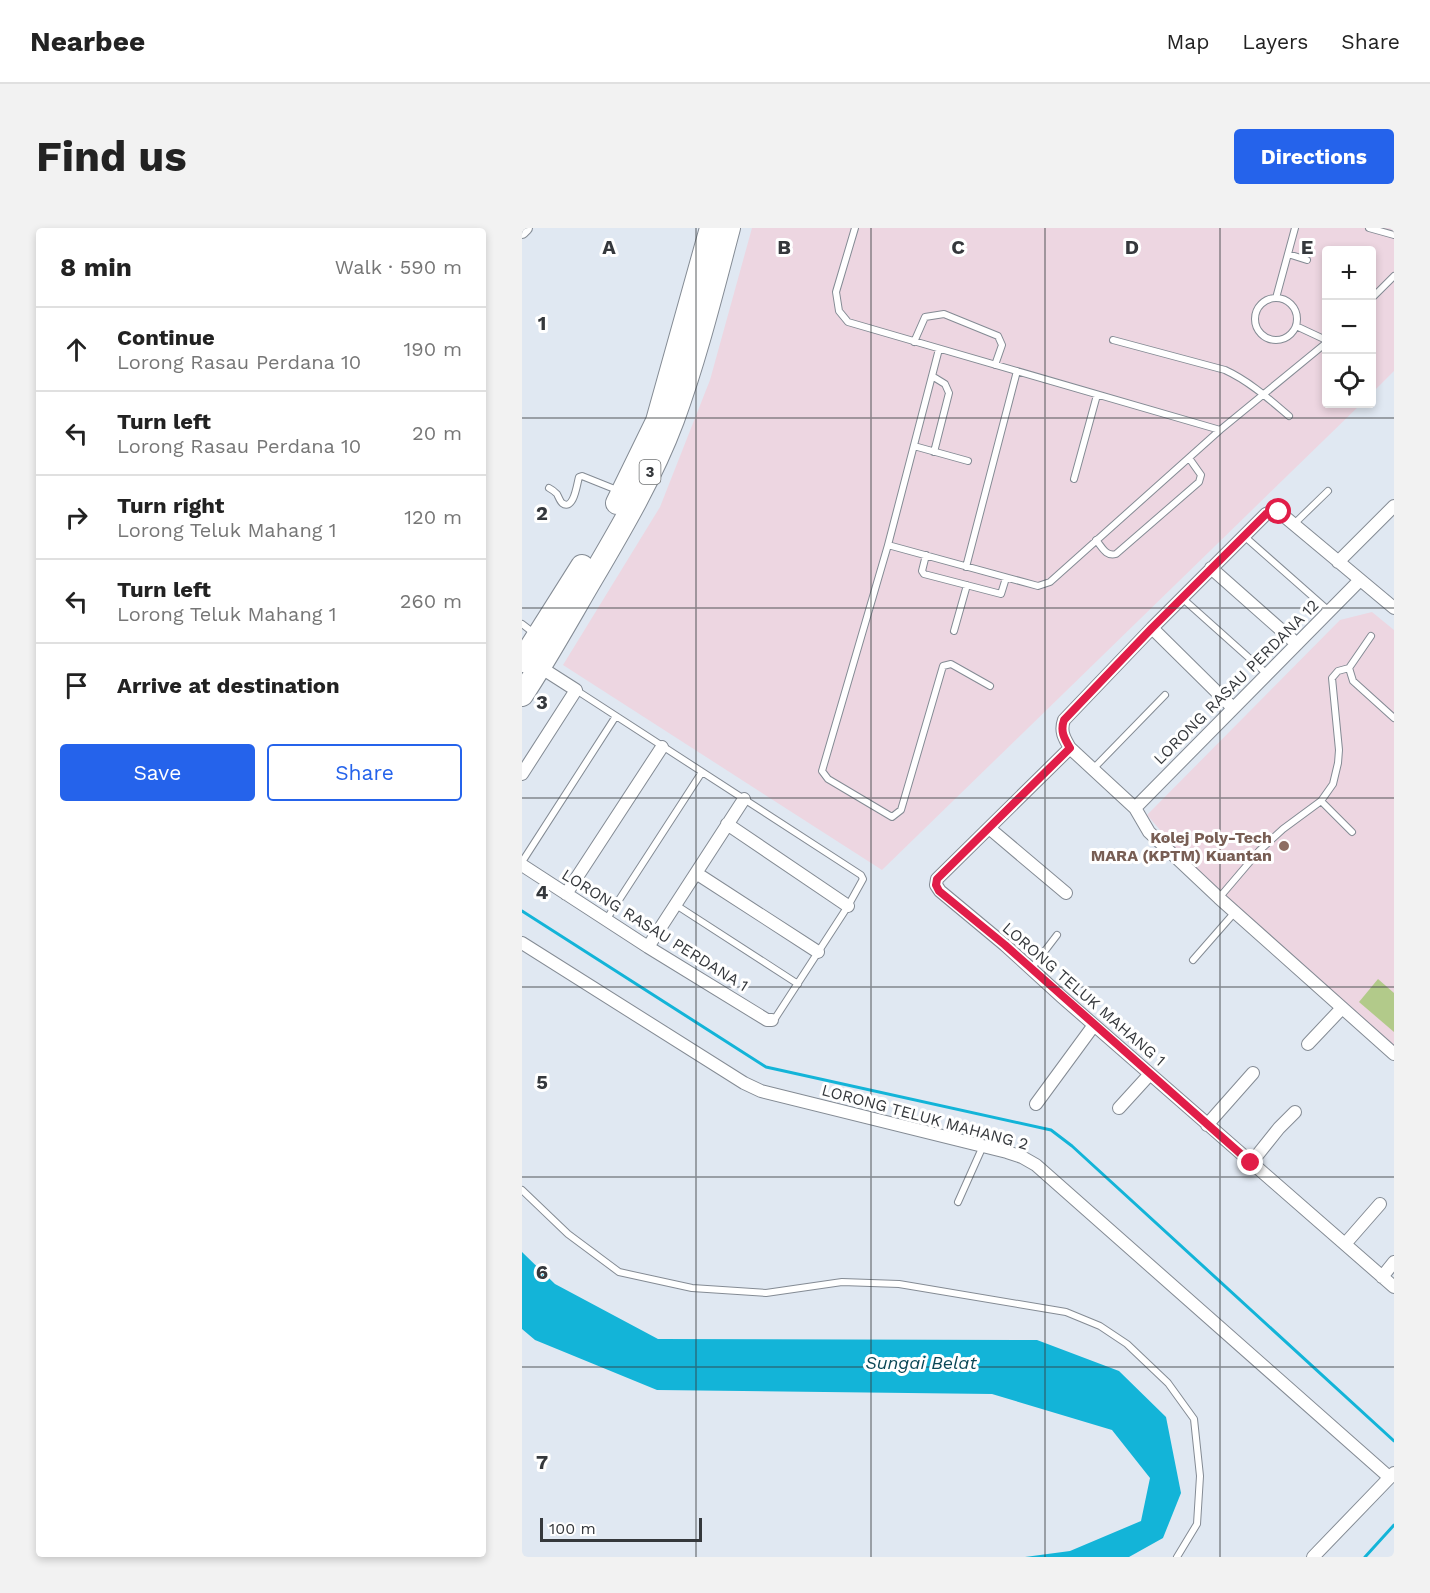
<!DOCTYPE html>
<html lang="en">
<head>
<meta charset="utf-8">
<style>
  body { margin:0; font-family:"Work Sans",sans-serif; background:#f2f2f2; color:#222 }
  .controls { position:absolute; right:18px; top:18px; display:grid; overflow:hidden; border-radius:6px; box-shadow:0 3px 9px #0003 }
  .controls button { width:54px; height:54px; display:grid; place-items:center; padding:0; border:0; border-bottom:2px solid #e0e0e0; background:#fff; color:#222; font:30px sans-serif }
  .scale { position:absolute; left:18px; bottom:15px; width:162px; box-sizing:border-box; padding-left:6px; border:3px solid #35383c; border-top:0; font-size:16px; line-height:21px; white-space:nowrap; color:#35383c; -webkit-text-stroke:4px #fff; paint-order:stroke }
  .stop { position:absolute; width:18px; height:18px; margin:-14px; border:4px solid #e11d48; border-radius:50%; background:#fff }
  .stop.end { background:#e11d48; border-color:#fff; box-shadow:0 2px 6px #0008 }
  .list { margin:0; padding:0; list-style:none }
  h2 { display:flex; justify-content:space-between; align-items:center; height:78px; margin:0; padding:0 24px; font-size:26px }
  h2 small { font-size:20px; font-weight:400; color:#767676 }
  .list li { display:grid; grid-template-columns:39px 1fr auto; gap:18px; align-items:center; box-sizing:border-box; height:84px; padding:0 24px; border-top:2px solid #e0e0e0 }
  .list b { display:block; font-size:22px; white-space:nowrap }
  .list p { margin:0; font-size:20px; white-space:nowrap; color:#767676 }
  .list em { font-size:20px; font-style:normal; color:#767676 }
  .actions { display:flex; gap:12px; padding:18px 24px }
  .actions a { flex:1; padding:14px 0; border:2px solid #2563eb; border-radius:6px; text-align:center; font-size:21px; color:#2563eb }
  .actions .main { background:#2563eb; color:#fff }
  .icon { flex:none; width:33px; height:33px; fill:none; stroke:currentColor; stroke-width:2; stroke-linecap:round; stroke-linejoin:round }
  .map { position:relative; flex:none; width:872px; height:1329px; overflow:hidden; border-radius:6px }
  header { display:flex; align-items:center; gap:36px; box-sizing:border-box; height:84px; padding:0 30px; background:#fff; border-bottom:2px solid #e0e0e0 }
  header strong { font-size:28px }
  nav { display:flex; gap:33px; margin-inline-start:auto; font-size:21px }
  .intro { display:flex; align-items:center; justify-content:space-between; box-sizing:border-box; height:144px; padding:0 36px }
  h1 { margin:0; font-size:42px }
  .button { padding:15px 27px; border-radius:6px; background:#2563eb; color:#fff; font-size:21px; font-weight:700 }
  main { display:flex; gap:36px; padding:0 36px }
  aside { flex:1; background:#fff; border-radius:6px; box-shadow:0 3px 9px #0003 }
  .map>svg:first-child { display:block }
  .education { fill:#edd6e1 }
  .garden { fill:#b2ca8a }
  .water { fill:#13b4d8 }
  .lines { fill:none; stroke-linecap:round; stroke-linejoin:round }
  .stream { stroke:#13b4d8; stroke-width:3 }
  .lane-casing { stroke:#848b94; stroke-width:8 }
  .street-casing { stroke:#848b94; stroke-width:14 }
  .highway-casing { stroke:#848b94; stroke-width:24 }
  .lane { stroke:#fff; stroke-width:6 }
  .street { stroke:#fff; stroke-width:12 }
  .highway { stroke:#fff; stroke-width:22 }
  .route { stroke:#e11d48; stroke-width:8 }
  .grid { fill:none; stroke:#35383c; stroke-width:1.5; stroke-opacity:0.55 }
  .education-dot { fill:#8d6e63; stroke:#fff; stroke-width:2 }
  .labels { text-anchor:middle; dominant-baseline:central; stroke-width:6; stroke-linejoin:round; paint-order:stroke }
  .shield { fill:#fff; stroke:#727476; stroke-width:1.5 }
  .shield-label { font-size:15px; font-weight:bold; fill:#35383c }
  .street-label { font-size:16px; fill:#35383c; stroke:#fff }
  .education-label { font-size:16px; font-weight:bold; fill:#785e54; stroke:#fff; text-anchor:end }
  .water-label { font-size:18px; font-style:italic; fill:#0a4756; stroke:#fff }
  .grid-label { font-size:20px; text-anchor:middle; font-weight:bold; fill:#35383c; stroke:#fff; stroke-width:6; stroke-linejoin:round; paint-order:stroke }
</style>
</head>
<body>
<header>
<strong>Nearbee</strong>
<nav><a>Map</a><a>Layers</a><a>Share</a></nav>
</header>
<div class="intro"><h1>Find us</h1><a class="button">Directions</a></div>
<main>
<aside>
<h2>8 min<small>Walk · 590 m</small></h2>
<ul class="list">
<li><svg class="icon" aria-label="ahead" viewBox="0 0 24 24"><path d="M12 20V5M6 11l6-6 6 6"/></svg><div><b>Continue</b><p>Lorong Rasau Perdana 10</p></div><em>190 m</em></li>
<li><svg class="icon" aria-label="left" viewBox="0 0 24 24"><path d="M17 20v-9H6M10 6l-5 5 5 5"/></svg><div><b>Turn left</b><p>Lorong Rasau Perdana 10</p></div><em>20 m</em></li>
<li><svg class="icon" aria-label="right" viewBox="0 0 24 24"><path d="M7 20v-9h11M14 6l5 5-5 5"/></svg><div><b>Turn right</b><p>Lorong Teluk Mahang 1</p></div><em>120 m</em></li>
<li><svg class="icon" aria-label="left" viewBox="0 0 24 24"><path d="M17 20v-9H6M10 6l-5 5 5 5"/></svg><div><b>Turn left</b><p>Lorong Teluk Mahang 1</p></div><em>260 m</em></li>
<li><svg class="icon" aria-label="arrive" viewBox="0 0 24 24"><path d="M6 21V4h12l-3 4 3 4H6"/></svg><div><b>Arrive at destination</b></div></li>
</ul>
<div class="actions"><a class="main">Save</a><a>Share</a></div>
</aside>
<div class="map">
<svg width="872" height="1329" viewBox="0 0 872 1329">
  <rect width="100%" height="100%" fill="#e0e8f2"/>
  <path class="education" d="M230 0H872V143L850 165V22H804V176H839L360 642 41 437 138 279 188 152Z
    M850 384 872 402V822L679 649 625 587 818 392Z"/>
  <path class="garden" d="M856 751 872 765V804L837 774Z"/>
  <path class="water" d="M0 1024 33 1056 136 1111 515 1112 597 1143 644 1189 659 1265 641 1310 607 1329H503L548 1323 619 1293 628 1250 590 1202 470 1166 135 1162 13 1112 0 1101Z"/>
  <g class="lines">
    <path class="stream" d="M0 683 244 839 529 902 550 918 872 1213
      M843 1329 872 1297"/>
    <defs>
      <path id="lane" d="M333 0 314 64 317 83 326 94 698 202 804 115
        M847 0 872 7
        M766 26 785 32
        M733 91a21 21 0 1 1 42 0a21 21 0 1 1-42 0Z
        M754 70 773 0
        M850 70 872 48
        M774 98 804 112
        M591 112 703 142C727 153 747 171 767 188
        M392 114 403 89 422 86 476 108 480 117 473 137
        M417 121 366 317 516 358 528 354 698 202
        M410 148 423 156 427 165 412 224
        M392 218 446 233
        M552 251 575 167
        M27 260C29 261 33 264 35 266 36 268 39 275 40 275 52 284 55 255 57 249L60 248 95 262
        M772 296 806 263
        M722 308 807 383
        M574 312C580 319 584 329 594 326L677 254 679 247 667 230
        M366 317 300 543 306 551 370 589 379 582 421 438 429 436 468 458
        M404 327 400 343 402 346 479 366 484 350
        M444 339 495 143
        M660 370 745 446
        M0 396 13 406
        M432 403 445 357
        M849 408 827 440 831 453 872 490
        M54 462 339 647 341 651 326 678 254 789 250 792
        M571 541 643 467
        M799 573 830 604
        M0 634 94 488
        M697 670 737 623 761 601 799 573 811 556 816 535 817 522 810 450 816 443 827 440
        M154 677 276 756
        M84 692 180 544
        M671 732 713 684
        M509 741 535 707
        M0 962 46 1006 97 1044 170 1060 244 1065 320 1054 377 1056 544 1084 578 1098 605 1116 646 1155 672 1191 678 1248 675 1296 655 1329
        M436 974 461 918"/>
      <path id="street" d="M0 4 4 0
        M816 334 872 278
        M689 340 775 416
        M872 380 757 284 751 283 744 286 630 400 542 492C538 503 542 510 548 520L613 580 627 604 697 670 872 826
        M630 400 711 480
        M548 520 415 651 414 657 418 663 483 717 540 769 872 1059
        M0 546 54 462 18 439
        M613 580 838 352
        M205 596 326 678
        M467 600 544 665
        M0 637 126 719 245 792H250
        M174 645 296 724
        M44 666 140 519
        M0 715 222 855 239 863 485 924 500 929 514 937 867 1249
        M126 719 222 571
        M786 816 820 780
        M514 876 572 797
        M597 880 628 846
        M685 897 731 845
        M729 935 757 900 773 884
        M823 1016 858 976
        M860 1049 872 1034
        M791 1329 872 1245"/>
      <path id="highway" d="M95 275 135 193 189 0
        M0 433 60 338
        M0 467C25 429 47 389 70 350 100 299 130 248 151 192 174 129 190 64 207 0"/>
    </defs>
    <use href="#lane" class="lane-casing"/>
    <use href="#street" class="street-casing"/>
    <use href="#highway" class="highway-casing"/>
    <use href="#lane" class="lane"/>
    <use href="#street" class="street"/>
    <use href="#highway" class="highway"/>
  </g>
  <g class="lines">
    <path class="route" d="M729 935 483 717 417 663 414 657 415 651 548 520C542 510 538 503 542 492L630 400 744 286 751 283 757 284"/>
  </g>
  <path class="grid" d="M174 0V1329M349 0V1329M523 0V1329M698 0V1329M0 190H872M0 380H872M0 570H872M0 759H872M0 949H872M0 1139H872"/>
  <circle class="education-dot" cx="762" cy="618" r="6"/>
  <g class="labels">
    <rect class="shield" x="117.5" y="232" width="21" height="24" rx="4.5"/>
    <g class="shield-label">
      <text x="128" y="244">3</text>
    </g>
    <g class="street-label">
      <text transform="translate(714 454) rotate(-45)">LORONG RASAU PERDANA 12</text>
      <text transform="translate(133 702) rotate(32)">LORONG RASAU PERDANA 1</text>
      <text transform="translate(562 766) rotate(41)">LORONG TELUK MAHANG 1</text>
      <text transform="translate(403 889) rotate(15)">LORONG TELUK MAHANG 2</text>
    </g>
    <g class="education-label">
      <text x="750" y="609">Kolej Poly-Tech<tspan x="750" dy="18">MARA (KPTM) Kuantan</tspan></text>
    </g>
    <g class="water-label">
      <text x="399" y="1134">Sungai Belat</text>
    </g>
  </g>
  <g class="grid-label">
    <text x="87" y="26">A</text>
    <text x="262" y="26">B</text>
    <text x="436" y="26">C</text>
    <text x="610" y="26">D</text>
    <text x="785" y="26">E</text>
    <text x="20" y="102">1</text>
    <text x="20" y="292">2</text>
    <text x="20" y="481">3</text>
    <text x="20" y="671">4</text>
    <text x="20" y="861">5</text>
    <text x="20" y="1051">6</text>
    <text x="20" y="1241">7</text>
  </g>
</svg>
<div class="controls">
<button>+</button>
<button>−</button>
<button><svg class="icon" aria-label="locate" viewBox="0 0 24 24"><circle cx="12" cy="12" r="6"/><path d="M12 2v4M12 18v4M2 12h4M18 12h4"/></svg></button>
</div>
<div class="scale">100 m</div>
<div class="stop" style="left:757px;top:284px"></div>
<div class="stop end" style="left:729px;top:935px"></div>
</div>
</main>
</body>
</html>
